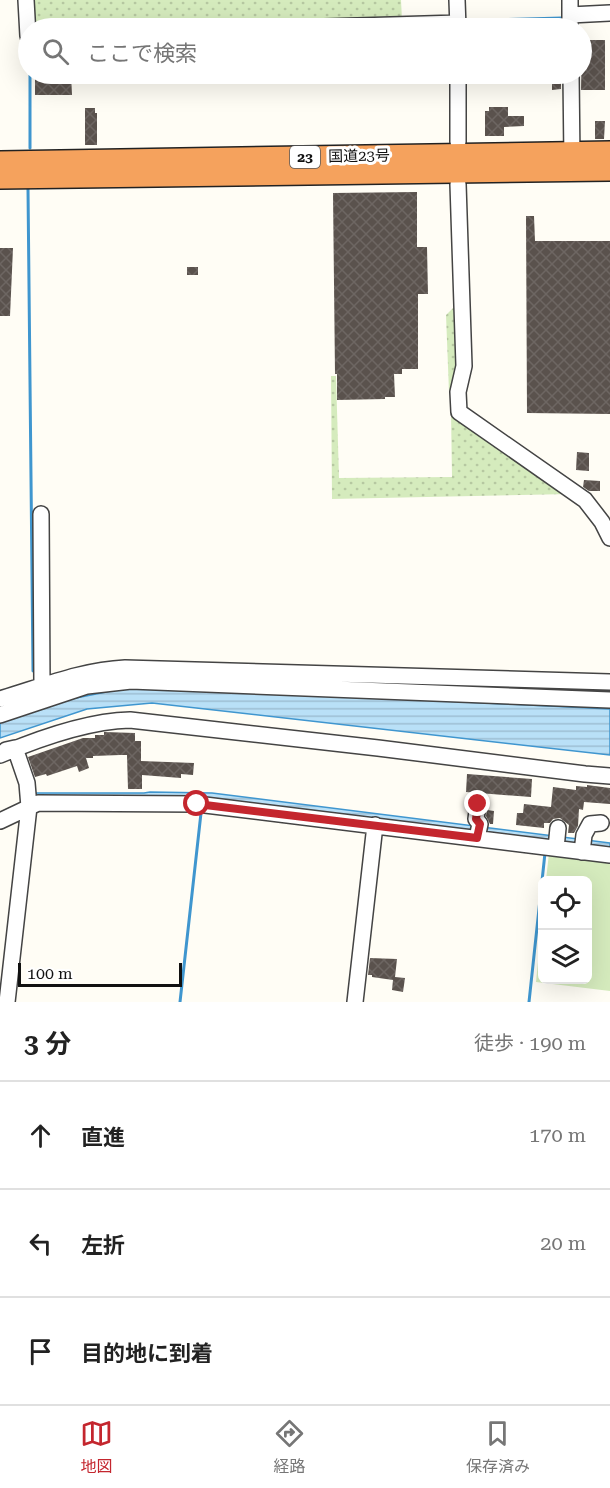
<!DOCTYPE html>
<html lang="ja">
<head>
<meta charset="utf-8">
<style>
  body { margin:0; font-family:"Roboto Serif","Noto Sans JP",serif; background:#f2f2f2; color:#222 }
  .controls { position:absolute; right:18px; bottom:18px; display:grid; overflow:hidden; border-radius:9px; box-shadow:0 6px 24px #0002 }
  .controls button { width:54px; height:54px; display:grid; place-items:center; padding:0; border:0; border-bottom:2px solid #e0e0e0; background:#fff; color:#222; font:30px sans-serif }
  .scale { position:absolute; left:18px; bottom:15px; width:164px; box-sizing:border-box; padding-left:6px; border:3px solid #111; border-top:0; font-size:16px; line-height:21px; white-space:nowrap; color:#111; -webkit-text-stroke:4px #fff; paint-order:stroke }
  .stop { position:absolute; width:18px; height:18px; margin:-14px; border:4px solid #c4262e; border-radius:50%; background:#fff }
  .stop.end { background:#c4262e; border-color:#fff; box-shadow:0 2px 6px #0008 }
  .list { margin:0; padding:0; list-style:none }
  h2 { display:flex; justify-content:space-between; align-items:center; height:78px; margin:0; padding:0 24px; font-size:26px }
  h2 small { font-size:20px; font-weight:400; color:#767676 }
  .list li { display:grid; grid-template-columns:39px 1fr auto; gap:18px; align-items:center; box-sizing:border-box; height:108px; padding:0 24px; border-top:2px solid #e0e0e0 }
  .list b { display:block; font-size:22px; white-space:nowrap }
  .list em { font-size:20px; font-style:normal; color:#767676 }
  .icon { flex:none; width:33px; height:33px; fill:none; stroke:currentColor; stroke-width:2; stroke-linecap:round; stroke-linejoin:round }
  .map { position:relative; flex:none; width:610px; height:1002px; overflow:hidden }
  .search { position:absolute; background:#fff; box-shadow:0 6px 24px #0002; left:18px; right:18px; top:18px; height:66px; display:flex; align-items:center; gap:15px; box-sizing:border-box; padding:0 21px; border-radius:33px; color:#767676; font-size:22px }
  .sheet { height:402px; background:#fff }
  nav { display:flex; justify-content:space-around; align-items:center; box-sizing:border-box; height:84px; border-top:2px solid #e0e0e0; background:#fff; font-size:16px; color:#767676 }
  nav a { display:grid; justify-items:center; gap:3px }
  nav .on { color:#c4262e }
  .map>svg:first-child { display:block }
  .grass { fill:url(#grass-dots) }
  .park { fill:#d5ebbd }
  .water { fill:url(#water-rules); stroke:#3f96cf; stroke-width:1.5 }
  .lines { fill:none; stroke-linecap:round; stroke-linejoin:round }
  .stream { stroke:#3f96cf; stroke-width:3 }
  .building { fill:url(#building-cross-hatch) }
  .minor-casing { stroke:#444; stroke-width:18 }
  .highway-casing { stroke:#222; stroke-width:24 }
  .minor { stroke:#fff; stroke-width:15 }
  .highway { stroke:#f5a25d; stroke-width:21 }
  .route { stroke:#c4262e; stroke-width:8 }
  .labels { text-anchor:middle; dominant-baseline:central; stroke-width:6; stroke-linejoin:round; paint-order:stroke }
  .shield { fill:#fff; stroke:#585858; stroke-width:1.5 }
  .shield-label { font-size:14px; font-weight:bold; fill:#111 }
  .street-label { font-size:15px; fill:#111; stroke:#fff }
</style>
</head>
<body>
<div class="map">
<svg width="610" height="1002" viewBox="0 0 610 1002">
  <defs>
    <pattern id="grass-dots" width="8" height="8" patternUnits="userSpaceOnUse" patternTransform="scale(1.5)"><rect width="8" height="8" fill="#d5ebbd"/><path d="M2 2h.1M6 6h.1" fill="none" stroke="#b6c8a1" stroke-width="1.8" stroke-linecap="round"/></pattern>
    <pattern id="water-rules" width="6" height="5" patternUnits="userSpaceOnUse" patternTransform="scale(1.5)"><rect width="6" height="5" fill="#b9e0f7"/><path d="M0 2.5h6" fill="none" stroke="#9ebfd3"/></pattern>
    <pattern id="building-cross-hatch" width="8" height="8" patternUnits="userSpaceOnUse" patternTransform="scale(1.5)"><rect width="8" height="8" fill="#5a524d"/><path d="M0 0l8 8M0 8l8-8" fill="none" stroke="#6d6662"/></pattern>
  </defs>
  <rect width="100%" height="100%" fill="#fffdf5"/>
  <path class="grass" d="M35 0H401L402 20 166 28H35Z
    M458 303 459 367 449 392 446 315Z
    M331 376H336L339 478 452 477 451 412 570 494 332 499Z"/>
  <path class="park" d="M549 853 610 860V991L536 982 542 921V980H588V880H546Z"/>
  <path class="water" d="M136 686 610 709V755L152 703 87 709 0 738V721L71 699Z
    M150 792 212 793 610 843V848L525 837 36 798V793H144Z"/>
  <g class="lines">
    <path class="stream" d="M462 21 562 18
      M30 74V148
      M28 189 33 671
      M180 1002 201 813
      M529 1002 545 853"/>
  </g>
  <path class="building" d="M582 40H605V90H581Z
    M35 74H71L72 95H35Z
    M552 75H561V89L552 90Z
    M489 107H508V116H524V126L504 127V136H485V111H489Z
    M85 108H95V113H97V145H85Z
    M595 121H605L604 139H595Z
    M417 192V247H427L428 294H418V369H402V374H394L395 397H385V399L337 400V374H335L333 193Z
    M526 216H534L535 241H610V414L527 413Z
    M0 248H13L10 316H0Z
    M187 267H198V275H187Z
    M577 452 589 453V471L576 470Z
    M584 480 600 481V491H589L583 487Z
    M104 732 135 733V741H141V761L194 763 193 775 181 774V778L142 775V789H128L127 755H120L93 756V758H86L89 768 79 772 77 766 47 776 46 774 35 777 28 757 83 738H95V735H104Z
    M467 774 532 779 531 797 466 792Z
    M587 785 610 788V804L584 802 583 810 579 809 578 826 574 833H568L569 825 560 818 553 819 550 823H544V828L516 825 517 813H523L524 804 551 807 553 787 576 790V786L587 787Z
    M487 810 494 811 493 824H490L486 816Z
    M370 958 397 959 395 977 405 978 403 992 392 990 393 980 372 977V975H368Z"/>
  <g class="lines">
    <defs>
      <path id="minor" d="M26 0 28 36
        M457 0 458 28
        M570 0V28
        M570 15 610 13
        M290 28 458 23
        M458 74V142
        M571 74 572 160
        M458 184 464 366 458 392 459 412 585 500 602 522 610 538
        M41 514 42 687
        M0 699C41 687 82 670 125 668L610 682
        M0 715 87 686 131 681 610 700
        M6 750 15 748 27 783 29 807 7 1002
        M0 755C40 738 87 721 130 720L378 748 585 774 610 776
        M0 821 38 803 197 804 610 855
        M477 838 480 824 476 819 478 804
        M556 848 558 828
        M582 852 584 835 590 824 601 823
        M355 1002 375 825"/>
      <path id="highway" d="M0 162 610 152
        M0 178 610 170"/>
    </defs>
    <use href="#minor" class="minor-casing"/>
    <use href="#highway" class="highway-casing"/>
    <use href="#minor" class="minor"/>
    <use href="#highway" class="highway"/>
  </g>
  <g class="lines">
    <path class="route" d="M197 804 477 838 480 824 476 819 478 804"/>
  </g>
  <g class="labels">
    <rect class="shield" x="290" y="146" width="30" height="22" rx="4.5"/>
    <g class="shield-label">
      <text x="305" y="157">23</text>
    </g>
    <g class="street-label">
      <text transform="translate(359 156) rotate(-1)">国道23号</text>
    </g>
  </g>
</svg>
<div class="controls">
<button><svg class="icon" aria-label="locate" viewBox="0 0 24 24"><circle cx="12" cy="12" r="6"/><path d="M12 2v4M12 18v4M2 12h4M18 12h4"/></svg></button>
<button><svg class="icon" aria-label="layers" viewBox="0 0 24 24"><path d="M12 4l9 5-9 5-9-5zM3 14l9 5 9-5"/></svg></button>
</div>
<div class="scale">100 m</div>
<div class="stop" style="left:197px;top:804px"></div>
<div class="stop end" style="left:478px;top:804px"></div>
<div class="search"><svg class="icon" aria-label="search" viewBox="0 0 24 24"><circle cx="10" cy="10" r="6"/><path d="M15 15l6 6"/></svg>ここで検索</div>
</div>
<section class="sheet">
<h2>3 分<small>徒歩 · 190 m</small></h2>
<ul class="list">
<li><svg class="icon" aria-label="ahead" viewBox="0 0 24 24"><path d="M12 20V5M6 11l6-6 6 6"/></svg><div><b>直進</b></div><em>170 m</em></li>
<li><svg class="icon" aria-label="left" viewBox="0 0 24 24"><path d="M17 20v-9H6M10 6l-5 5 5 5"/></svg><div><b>左折</b></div><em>20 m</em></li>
<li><svg class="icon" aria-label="arrive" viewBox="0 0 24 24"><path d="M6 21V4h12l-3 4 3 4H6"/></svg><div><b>目的地に到着</b></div></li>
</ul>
</section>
<nav>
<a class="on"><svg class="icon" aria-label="map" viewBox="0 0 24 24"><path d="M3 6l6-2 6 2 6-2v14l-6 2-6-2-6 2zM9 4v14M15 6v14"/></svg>地図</a>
<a><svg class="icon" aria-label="directions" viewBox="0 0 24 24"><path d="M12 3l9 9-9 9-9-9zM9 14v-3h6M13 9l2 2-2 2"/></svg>経路</a>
<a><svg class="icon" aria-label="saved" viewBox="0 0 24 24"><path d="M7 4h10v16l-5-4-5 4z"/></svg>保存済み</a>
</nav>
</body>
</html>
